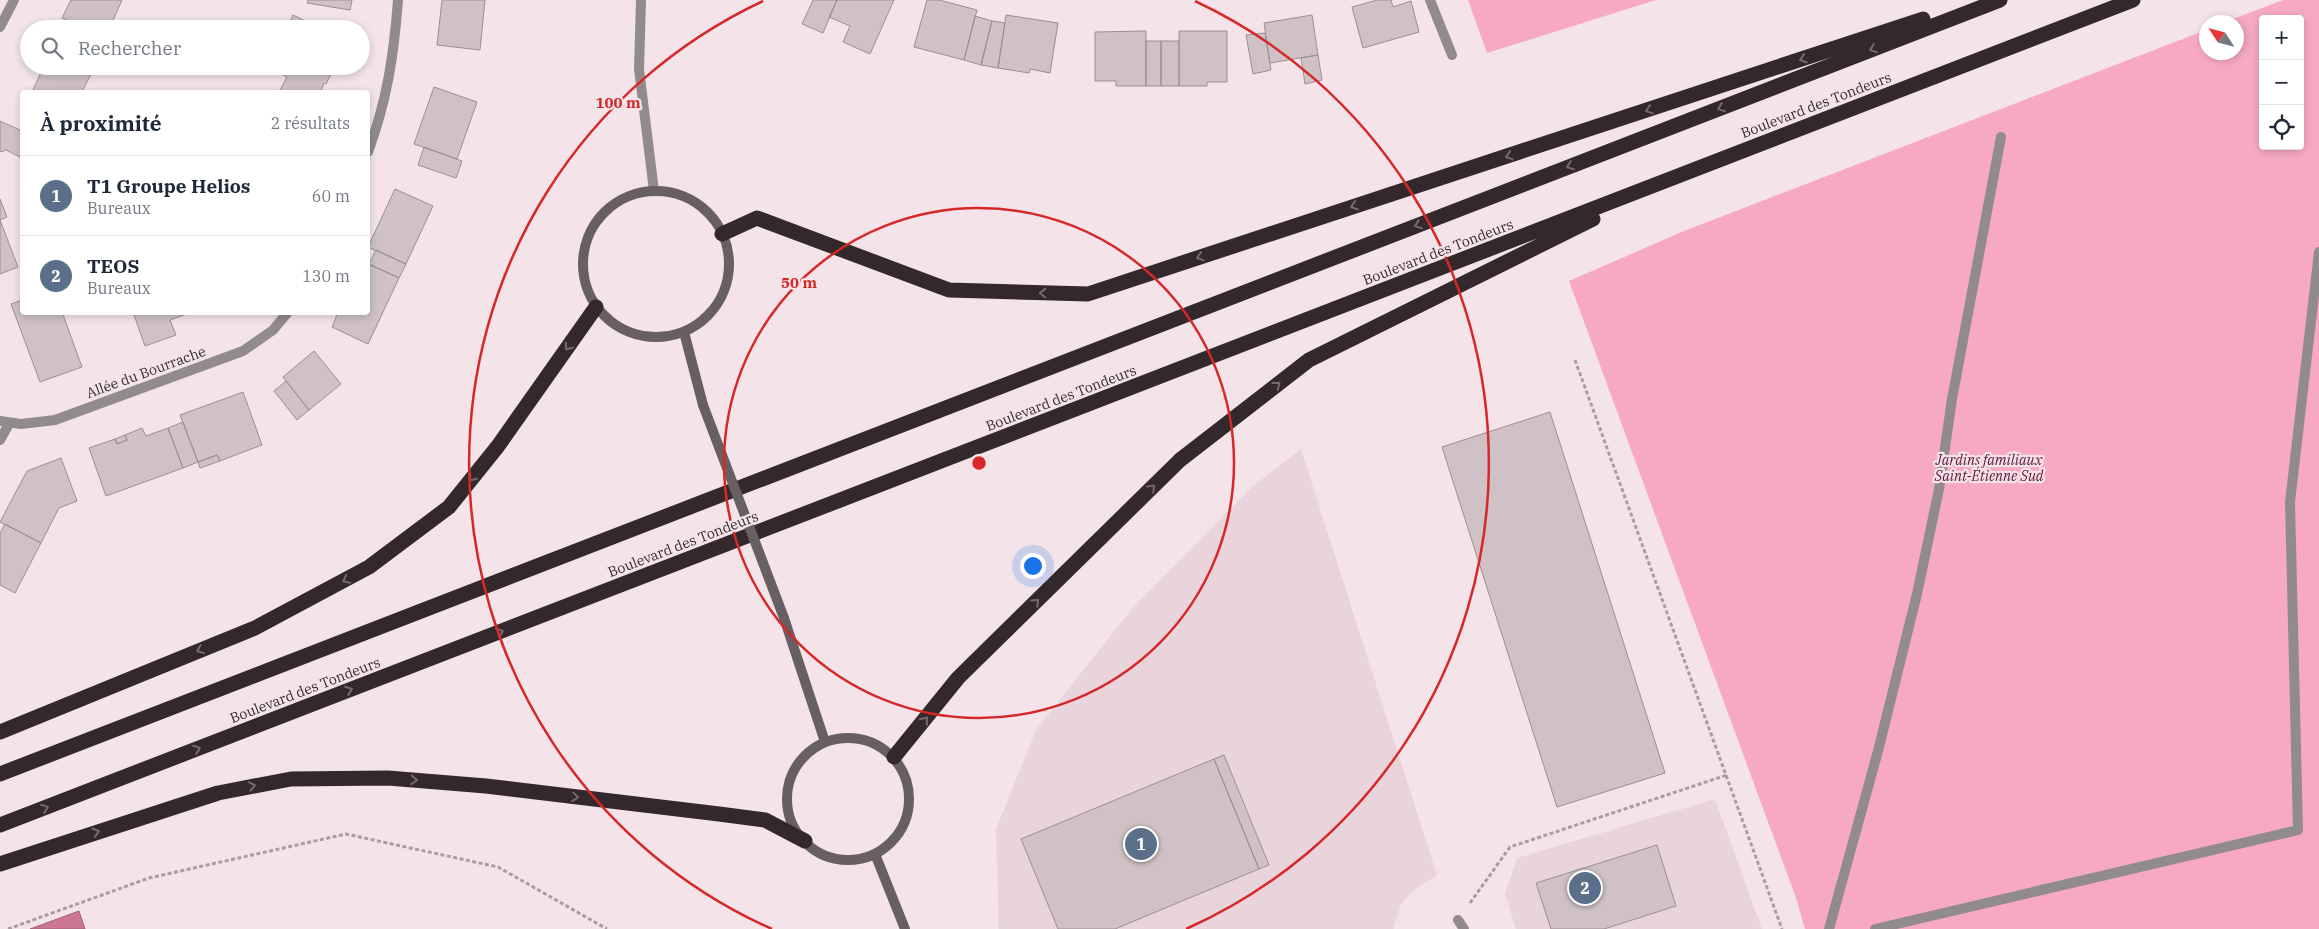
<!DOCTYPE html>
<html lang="fr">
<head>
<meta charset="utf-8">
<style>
  body { margin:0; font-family:"IBM Plex Serif",serif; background:#f6f6f7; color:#1f2937 }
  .controls { position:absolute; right:15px; top:15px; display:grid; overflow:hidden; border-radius:5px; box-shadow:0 2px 8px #0003 }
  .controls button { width:45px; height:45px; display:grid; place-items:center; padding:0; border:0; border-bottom:1px solid #e0e1e3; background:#fff; color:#1f2937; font:25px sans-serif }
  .compass { position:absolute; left:2199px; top:15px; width:45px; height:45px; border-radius:50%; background:#fff; box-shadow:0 2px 8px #0003; rotate:306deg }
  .you { position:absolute; left:1032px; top:565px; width:18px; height:18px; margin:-12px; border:4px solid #fff; border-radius:50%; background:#1a73e8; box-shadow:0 0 0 8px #1a73e833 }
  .badge { display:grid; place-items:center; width:32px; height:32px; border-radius:50%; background:#111827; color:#fff; font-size:16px; font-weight:700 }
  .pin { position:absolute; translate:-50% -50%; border:2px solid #fff; box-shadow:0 1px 5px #0006 }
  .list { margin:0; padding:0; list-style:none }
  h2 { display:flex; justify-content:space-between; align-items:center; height:65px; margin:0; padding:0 20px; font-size:21px }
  h2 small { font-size:16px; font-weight:400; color:#747a83 }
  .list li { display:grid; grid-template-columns:32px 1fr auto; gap:15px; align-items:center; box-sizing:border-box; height:80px; padding:0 20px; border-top:1px solid #e0e1e3 }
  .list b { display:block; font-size:19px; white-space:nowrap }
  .list p { margin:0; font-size:16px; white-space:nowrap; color:#747a83 }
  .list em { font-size:16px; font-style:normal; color:#747a83 }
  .icon { flex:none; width:28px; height:28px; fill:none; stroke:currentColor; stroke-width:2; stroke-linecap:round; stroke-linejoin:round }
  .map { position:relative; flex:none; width:2319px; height:929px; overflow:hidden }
  .search { position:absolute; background:#fff; box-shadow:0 2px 8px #0003; left:20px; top:20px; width:350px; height:55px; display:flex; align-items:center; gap:12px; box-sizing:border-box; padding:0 18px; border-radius:28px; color:#747a83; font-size:19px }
  .panel { position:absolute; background:#fff; box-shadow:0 2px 8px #0003; left:20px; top:90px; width:350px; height:225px; border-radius:5px }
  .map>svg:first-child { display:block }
  .built { fill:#ead4db }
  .green { fill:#f7a9c4; fill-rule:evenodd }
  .water { fill:#cc7696; stroke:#9e6077 }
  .building { fill:#cfc1c5; stroke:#9c8e92 }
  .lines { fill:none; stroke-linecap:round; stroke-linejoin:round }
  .path { stroke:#a99da1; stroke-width:3; stroke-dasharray:4 2.5; stroke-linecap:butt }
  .lane { stroke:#928b8d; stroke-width:10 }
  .street { stroke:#928b8d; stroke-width:10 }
  .secondary { stroke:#685f62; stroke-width:10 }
  .highway { stroke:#33282b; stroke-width:15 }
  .secondary-bridge { stroke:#685f62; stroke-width:10 }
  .oneway { stroke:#776a6e }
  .ring { fill:none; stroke:#d62828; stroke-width:2.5 }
  .labels { text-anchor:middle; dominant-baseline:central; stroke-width:4.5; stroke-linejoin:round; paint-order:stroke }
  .street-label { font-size:14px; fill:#332d2f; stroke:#f4e4e9 }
  .park-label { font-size:14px; font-style:italic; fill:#621539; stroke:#f4e4e9 }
  .centre { fill:#d62828; stroke:#f4e4e9; stroke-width:2.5 }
  .ring-label { font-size:15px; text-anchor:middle; font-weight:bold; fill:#d62828; stroke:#f4e4e9; stroke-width:4.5; stroke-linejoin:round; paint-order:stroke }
</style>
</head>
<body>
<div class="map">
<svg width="2319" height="929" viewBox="0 0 2319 929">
  <rect width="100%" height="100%" fill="#f4e4e9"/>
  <path class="built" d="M1301 449 1437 875 1413 891 1401 904 1393 929H999L996 829 1036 730 1130 611 1252 487Z
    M1715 799 1762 929H1516L1505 894 1517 858Z"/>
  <path class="green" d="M1468 0H1656L1487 53Z
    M2283 0H2319V929H1805L1796 898 1569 281 1684 231 2206 30V52H2236V22H2225ZM2263 19H2300V146H2263Z"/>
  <path class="water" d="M79 911 85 929H30Z"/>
  <path class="building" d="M71 0H122L109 29H84L62 18Z
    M308 0H352L350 10 307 3Z
    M442 0H485L480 50 437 45Z
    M813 0H837L823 33 802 24Z
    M837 0H894L870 54 843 42 850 26 829 17Z
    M927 0H939L977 10 964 60 914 47Z
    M1391 0 1393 7 1411 1 1419 32 1363 48 1352 7 1377 0Z
    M293 15 322 29H287Z
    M1006 15 1058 23 1050 73 1030 69 1029 73 998 68Z
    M1312 15 1318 55 1270 63 1264 23Z
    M975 16 992 21 981 65 964 60Z
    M992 21 1005 23 998 68 981 65Z
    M1146 31V86H1116V81H1095V32Z
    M1179 31H1227V82H1207V86H1179Z
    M1265 33 1271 70 1253 74 1246 35Z
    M1146 41H1161V86H1146Z
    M1161 41H1179V86H1161Z
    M1318 55 1322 80 1305 84 1301 58Z
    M44 66H95L82 92H32Z
    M287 66H335L326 84 324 83 321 91 323 92H279L287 77 283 75Z
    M434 87 477 102 457 159 414 144Z
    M0 121 22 131V158L6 150 0 152Z
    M424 147 462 161 456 178 418 165Z
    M395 189 433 206 406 264 368 247Z
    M0 199 7 217 0 220Z
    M0 220 18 267 0 274Z
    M376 250 406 264 399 278 369 264Z
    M368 264 399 278 368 344 332 327 338 312H368Z
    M22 300V312H62L82 367 40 382 11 304Z
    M133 312H192L170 320 176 335 145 346Z
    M314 351 341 384 309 410 283 377Z
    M286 381 309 410 297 420 274 391Z
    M243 392 262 445 220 461 217 455 198 462 180 415Z
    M1550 412 1665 773 1557 807 1442 447Z
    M183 422 198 462 183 468 168 428Z
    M142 428 146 436 168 428 183 468 106 496 89 448 115 439 117 444 127 440 125 435Z
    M125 435 127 440 117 444 115 439Z
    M217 455 220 461 200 468 198 462Z
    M61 458 77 501 59 508 41 543 0 522 27 471Z
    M5 524 41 543 15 593 0 585V533Z
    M1224 755 1269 865 1259 869 1214 759Z
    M1214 759 1259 869 1115 929H1058L1021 839Z
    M1657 845 1676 906 1604 929H1551L1536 883Z"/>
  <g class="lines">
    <path class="path" d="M1575 360 1782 929
      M1470 903 1510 847 1727 775
      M8 929 149 878 346 834 498 867 607 929"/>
    <path class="lane" d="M1430 0 1452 55
      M0 440 9 424
      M1829 929 1878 751 1917 594 1939 489 1952 399 2001 137
      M1875 929 2298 830 2290 502 2319 252"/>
    <path class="street" d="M641 0 639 69 654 191
      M0 27 14 0
      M368 152C387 101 394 54 398 0
      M0 421 21 424 55 420 243 351 273 330 288 312
      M1458 920 1464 929"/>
    <path class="secondary" d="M583 264a73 73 0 1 1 146 0a73 73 0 1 1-146 0Z
      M684 332 703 405
      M784 618 825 742
      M787 799a61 61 0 1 1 122 0a61 61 0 1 1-122 0Z
      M875 854 905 929"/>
    <path class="highway" d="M722 234 757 218 949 290 1088 294 1923 19
      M0 732 255 628 369 567 449 507 498 446 596 307
      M894 757 958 678 1180 460 1309 360 1593 219
      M0 774 2000 0
      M0 825 2133 0
      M0 864 218 793 291 779 388 778 486 786 719 814 765 820 805 841"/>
    <path class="secondary-bridge" d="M703 405 784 618"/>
  </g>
  <defs><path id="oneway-chevron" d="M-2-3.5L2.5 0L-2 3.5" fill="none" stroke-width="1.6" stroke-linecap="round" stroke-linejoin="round" transform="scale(1.25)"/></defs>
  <g class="oneway">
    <use href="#oneway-chevron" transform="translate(1873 49) rotate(159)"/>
    <use href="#oneway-chevron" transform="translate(1803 59) rotate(162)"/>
    <use href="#oneway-chevron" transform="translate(1721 108) rotate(159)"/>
    <use href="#oneway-chevron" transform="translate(1649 110) rotate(162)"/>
    <use href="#oneway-chevron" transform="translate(1509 156) rotate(162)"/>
    <use href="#oneway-chevron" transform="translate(1570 166) rotate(159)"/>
    <use href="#oneway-chevron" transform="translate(1354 206) rotate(162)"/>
    <use href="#oneway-chevron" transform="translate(1418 225) rotate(159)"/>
    <use href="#oneway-chevron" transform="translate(1200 257) rotate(162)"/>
    <use href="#oneway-chevron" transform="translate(1043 293) rotate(-179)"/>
    <use href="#oneway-chevron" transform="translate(568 347) rotate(125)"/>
    <use href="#oneway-chevron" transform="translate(1277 385) rotate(-38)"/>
    <use href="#oneway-chevron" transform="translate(472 478) rotate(129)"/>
    <use href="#oneway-chevron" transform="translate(1152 488) rotate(-44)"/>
    <use href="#oneway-chevron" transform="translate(346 580) rotate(152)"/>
    <use href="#oneway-chevron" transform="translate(1036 602) rotate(-44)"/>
    <use href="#oneway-chevron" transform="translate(500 632) rotate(-21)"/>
    <use href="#oneway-chevron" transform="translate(200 650) rotate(158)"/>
    <use href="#oneway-chevron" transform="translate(349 690) rotate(-21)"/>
    <use href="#oneway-chevron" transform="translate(925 720) rotate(-51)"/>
    <use href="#oneway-chevron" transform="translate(197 749) rotate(-21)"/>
    <use href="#oneway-chevron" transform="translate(414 780) rotate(4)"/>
    <use href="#oneway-chevron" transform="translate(252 786) rotate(-11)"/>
    <use href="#oneway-chevron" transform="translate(575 797) rotate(7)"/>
    <use href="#oneway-chevron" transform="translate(45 808) rotate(-21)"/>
    <use href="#oneway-chevron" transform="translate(96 832) rotate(-18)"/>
  </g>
  <g class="ring">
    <circle cx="979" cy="463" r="255"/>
    <path d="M772 929A510 510 0 0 1 763 1M1195 1A510 510 0 0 1 1186 929"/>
  </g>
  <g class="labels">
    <g class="street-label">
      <text transform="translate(1816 105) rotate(-21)">Boulevard des Tondeurs</text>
      <text transform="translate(1438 252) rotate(-21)">Boulevard des Tondeurs</text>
      <text transform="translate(146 372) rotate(-20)">Allée du Bourrache</text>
      <text transform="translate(1061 398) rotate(-21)">Boulevard des Tondeurs</text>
      <text transform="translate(683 544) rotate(-21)">Boulevard des Tondeurs</text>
      <text transform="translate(305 690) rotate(-21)">Boulevard des Tondeurs</text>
    </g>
    <g class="park-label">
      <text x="1989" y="460">Jardins familiaux<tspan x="1989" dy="16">Saint-Étienne Sud</tspan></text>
    </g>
  </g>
  <circle cx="979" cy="463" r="8" class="centre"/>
  <g class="ring-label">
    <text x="618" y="108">100 m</text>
    <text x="799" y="288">50 m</text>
  </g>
</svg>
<div class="controls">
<button>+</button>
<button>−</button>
<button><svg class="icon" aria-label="locate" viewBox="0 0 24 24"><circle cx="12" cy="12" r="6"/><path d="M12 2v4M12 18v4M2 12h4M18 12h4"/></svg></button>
</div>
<svg class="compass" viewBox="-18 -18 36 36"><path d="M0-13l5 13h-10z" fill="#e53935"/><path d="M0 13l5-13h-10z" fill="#747a83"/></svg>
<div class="you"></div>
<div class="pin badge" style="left:1141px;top:844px;background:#5c6f8a">1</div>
<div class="pin badge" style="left:1585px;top:888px;background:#5c6f8a">2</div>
<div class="search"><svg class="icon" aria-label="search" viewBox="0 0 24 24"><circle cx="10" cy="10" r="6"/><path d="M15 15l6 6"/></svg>Rechercher</div>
<section class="panel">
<h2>À proximité<small>2 résultats</small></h2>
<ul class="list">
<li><span class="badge" style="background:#5c6f8a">1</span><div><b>T1 Groupe Helios</b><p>Bureaux</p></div><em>60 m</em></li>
<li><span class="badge" style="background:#5c6f8a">2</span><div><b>TEOS</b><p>Bureaux</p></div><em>130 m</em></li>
</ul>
</section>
</div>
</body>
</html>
